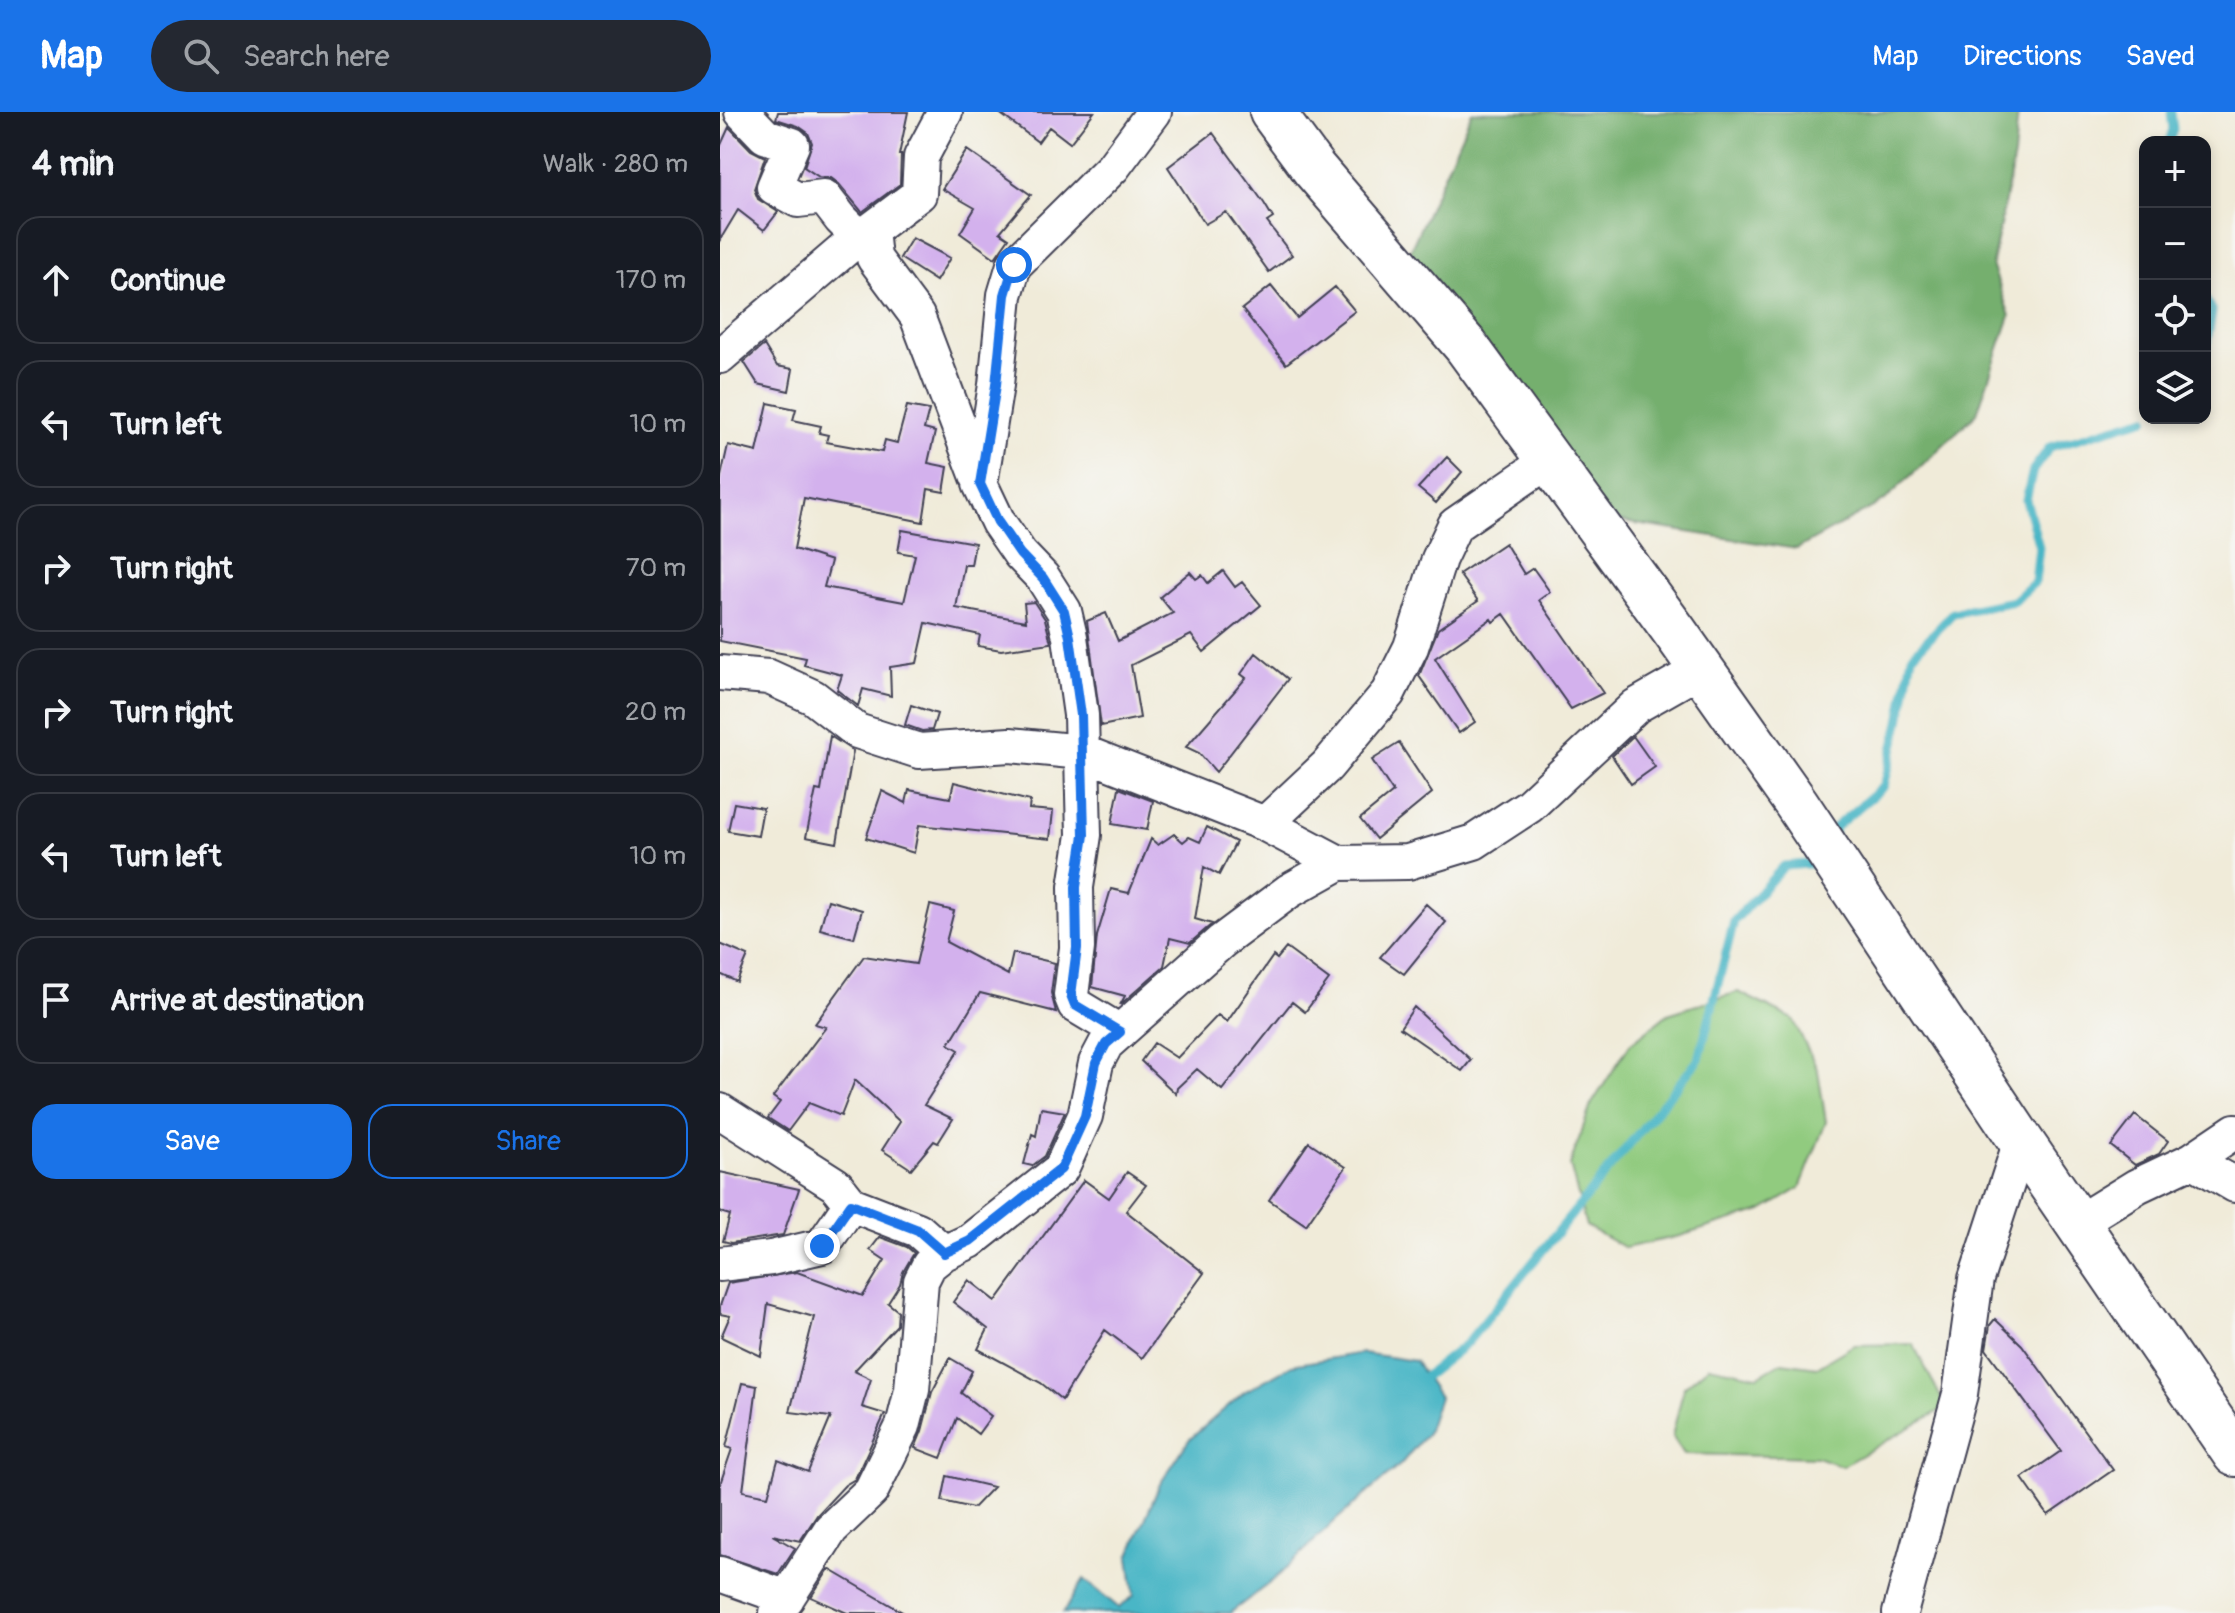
<!DOCTYPE html>
<html lang="en">
<head>
<meta charset="utf-8">
<style>
  body { margin:0; font-family:Pangolin,sans-serif; background:#242831; color:#f1f3f6 }
  .controls { position:absolute; right:24px; top:24px; display:grid; overflow:hidden; border-radius:16px; box-shadow:0 4px 12px #0003 }
  .controls button { width:72px; height:72px; display:grid; place-items:center; padding:0; border:0; border-bottom:2px solid #363941; background:#171b24; color:#f1f3f6; font:40px sans-serif }
  .stop { position:absolute; width:24px; height:24px; margin:-18px; border:6px solid #1a73e8; border-radius:50%; background:#fff }
  .stop.end { background:#1a73e8; border-color:#fff; box-shadow:0 2px 8px #0008 }
  .list { margin:0; padding:0; list-style:none }
  h2 { display:flex; justify-content:space-between; align-items:center; height:104px; margin:0; padding:0 32px; font-size:34px }
  h2 small { font-size:26px; font-weight:400; color:#9ea1a6 }
  .list li { display:grid; grid-template-columns:52px 1fr auto; gap:24px; align-items:center; box-sizing:border-box; height:128px; margin:0 16px 16px; padding:0 16px; border:2px solid #363941; border-radius:24px }
  .list b { display:block; font-size:30px; white-space:nowrap }
  .list em { font-size:26px; font-style:normal; color:#9ea1a6 }
  .actions { display:flex; gap:16px; padding:24px 32px }
  .actions a { flex:1; padding:18px 0; border:2px solid #1a73e8; border-radius:24px; text-align:center; font-size:28px; color:#1a73e8 }
  .actions .main { background:#1a73e8; color:#fff }
  .icon { flex:none; width:44px; height:44px; fill:none; stroke:currentColor; stroke-width:2; stroke-linecap:round; stroke-linejoin:round }
  .map { position:relative; flex:none; width:1515px; height:1501px; overflow:hidden }
  header { display:flex; align-items:center; gap:48px; box-sizing:border-box; height:112px; padding:0 40px; background:#1a73e8; color:#fff }
  header strong { font-size:38px }
  nav { display:flex; gap:44px; margin-inline-start:auto; font-size:28px }
  .search { width:560px; height:72px; background:#242831; display:flex; align-items:center; gap:20px; box-sizing:border-box; padding:0 28px; border-radius:44px; color:#9ea1a6; font-size:30px }
  main { display:flex }
  aside { flex:1; background:#171b24 }
  .map>svg:first-child { display:block }
  .green { fill:#91cb7f; stroke:#5a765d; stroke-width:2 }
  .forest { fill:#74af6e; stroke:#4b6854; stroke-width:2 }
  .water { fill:#4ab6c6; stroke:#366c80; stroke-width:2 }
  .lines { fill:none; stroke-linecap:round; stroke-linejoin:round }
  .stream { stroke:#4ab6c6; stroke-width:9 }
  .building { fill:#d3b1ed }
  .street-casing { stroke:#414053; stroke-width:38 }
  .secondary-casing { stroke:#414053; stroke-width:48 }
  .street { stroke:#fff; stroke-width:34 }
  .secondary { stroke:#fff; stroke-width:44 }
  .route { stroke:#1a73e8; stroke-width:10 }
</style>
</head>
<body>
<header>
<strong>Map</strong>
<div class="search"><svg class="icon" aria-label="search" viewBox="0 0 24 24"><circle cx="10" cy="10" r="6"/><path d="M15 15l6 6"/></svg>Search here</div>
<nav><a>Map</a><a>Directions</a><a>Saved</a></nav>
</header>
<main>
<aside>
<h2>4 min<small>Walk · 280 m</small></h2>
<ul class="list">
<li><svg class="icon" aria-label="ahead" viewBox="0 0 24 24"><path d="M12 20V5M6 11l6-6 6 6"/></svg><div><b>Continue</b></div><em>170 m</em></li>
<li><svg class="icon" aria-label="left" viewBox="0 0 24 24"><path d="M17 20v-9H6M10 6l-5 5 5 5"/></svg><div><b>Turn left</b></div><em>10 m</em></li>
<li><svg class="icon" aria-label="right" viewBox="0 0 24 24"><path d="M7 20v-9h11M14 6l5 5-5 5"/></svg><div><b>Turn right</b></div><em>70 m</em></li>
<li><svg class="icon" aria-label="right" viewBox="0 0 24 24"><path d="M7 20v-9h11M14 6l5 5-5 5"/></svg><div><b>Turn right</b></div><em>20 m</em></li>
<li><svg class="icon" aria-label="left" viewBox="0 0 24 24"><path d="M17 20v-9H6M10 6l-5 5 5 5"/></svg><div><b>Turn left</b></div><em>10 m</em></li>
<li><svg class="icon" aria-label="arrive" viewBox="0 0 24 24"><path d="M6 21V4h12l-3 4 3 4H6"/></svg><div><b>Arrive at destination</b></div></li>
</ul>
<div class="actions"><a class="main">Save</a><a>Share</a></div>
</aside>
<div class="map">
<svg width="1515" height="1501" viewBox="0 0 1515 1501">
  <rect width="100%" height="100%" fill="#f6f6f2"/>
  <filter id="ink" filterUnits="userSpaceOnUse"><feTurbulence type="fractalNoise" baseFrequency=".0125" numOctaves="2"/><feDisplacementMap in="SourceGraphic" scale="16" xChannelSelector="R" yChannelSelector="G"/><feConvolveMatrix kernelMatrix="1 2 1 2 8 2 1 2 1" color-interpolation-filters="sRGB"/></filter>
  <filter id="wash" filterUnits="userSpaceOnUse"><feTurbulence type="fractalNoise" baseFrequency=".006" numOctaves="4" result="noise"/><feDisplacementMap in="SourceGraphic" scale="32" xChannelSelector="R" yChannelSelector="G"/><feGaussianBlur stdDeviation="1.8" result="paint"/><feColorMatrix in="noise" values="0 0 0 0 0 0 0 0 0 0 0 0 0 0 0 0 0 1.4 0 .05"/><feComposite in="paint" operator="in"/></filter>
  <g filter="url(#wash)">
    <rect width="100%" height="100%" fill="#f0ebd9"/>
    <path class="green" d="M1018 880 1073 907 1098 959 1106 1010 1080 1076 1042 1099 960 1124 905 1136 866 1114 850 1053 871 993 910 932 948 902Z
      M1193 1232 1226 1295 1122 1354 1097 1345 964 1342 952 1324 964 1275 989 1254 1038 1264 1062 1250 1097 1255 1134 1233Z"/>
    <path class="forest" d="M752 0H1298L1294 44 1272 153 1290 204 1257 301 1164 389 1077 437 864 404 686 148Z"/>
    <path class="water" d="M642 1241 695 1249 719 1285 707 1321 681 1352 616 1408 556 1466 510 1501H343L364 1467 399 1496 414 1483 409 1445 440 1372 469 1328 524 1280 572 1253Z"/>
    <g class="lines">
      <path class="stream" d="M1449 30 1453 17 1451 0
        M1485 187 1492 200 1485 242
        M1114 724V716L1164 674 1180 610 1192 544 1233 501 1294 489 1315 470 1319 435 1306 388 1313 358 1330 335 1426 306
        M698 1270 747 1231 979 947 1014 809 1064 754 1099 751"/>
    </g>
    <g id="blocks">
      <path class="building" d="M58 0H188L179 43H181L180 72 142 100 119 72 111 66 99 65 84 55 92 31 88 21 78 14 56 7Z
        M278 0H374L350 31 329 15 318 30Z
        M9 15 31 38 45 45 34 77 38 87 58 100 44 118 18 98 0 128V35Z
        M493 21 544 91 553 106 547 110 572 143 549 160 506 100 485 112 448 55Z
        M247 38 311 83 280 120 289 126 275 146 240 121 255 96 222 77Z
        M192 126 230 146 216 169 180 146Z
        M551 174 577 206 615 175 635 199 566 252 522 197Z
        M44 233 57 254 73 257 69 279 38 272 24 250Z
        M48 291 76 297 73 308 101 314 99 321 108 323 106 330 162 340 165 328 177 331 187 294 209 298 204 317 215 320 208 351 228 355 224 380 208 377 203 410 84 386 74 437 111 449 104 475 184 490 195 443 178 440 182 418 255 431 251 453H244L236 496 306 509 304 491 314 490 325 507 331 531 281 538 258 534 260 523 206 511 197 551 170 555 171 584 143 577 138 594 117 578 122 563 84 553 86 546 0 529V369L8 333 37 340Z
        M727 345 742 360 716 391 698 376Z
        M785 431 804 462 813 456 830 480 819 488 883 581 851 597 784 502 773 510 771 507 715 546 755 610 739 621 699 564 718 517 758 489 739 462Z
        M503 459 515 475 522 470 541 493 484 540 471 523 411 553 420 606 381 614 367 509 386 501 398 529 453 501 440 485 470 460 476 467 482 463 488 471Z
        M536 541 568 567 496 660 479 641 466 635 526 566 521 562Z
        M191 593 217 602 212 618 202 619 185 613Z
        M110 624 133 639 117 731 86 725 96 678 101 679Z
        M913 624 935 655 911 672 892 644Z
        M679 631 712 681 656 727 640 707 673 680 652 648Z
        M234 670 310 689 309 697 333 699 330 727 199 713 194 741 146 726 162 679 186 691 189 678 230 686Z
        M399 676 433 689 427 718 392 712Z
        M14 691 43 696 38 724 8 719Z
        M487 715 516 730 499 763 484 755 475 807 492 812 470 831 450 826 444 854 400 893 405 884 372 875 377 824 391 777 409 781 431 727 438 733 454 722 463 730 469 725 480 730Z
        M108 788 142 798 134 826 100 817Z
        M706 792 726 810 684 862 660 845Z
        M210 793 234 799 226 830 288 863 293 841 335 851 331 881 336 900 260 881 229 932 239 938 204 993 233 1007 218 1031 214 1029 191 1057 162 1038 180 1010 135 968 121 1004 89 991 68 1019 48 1006 60 990 53 985 106 915 95 912 144 844 196 852Z
        M0 832 28 844 17 870 0 862Z
        M566 836 609 868 585 900 572 890 502 978 477 957 457 976 456 982 421 949 434 931 457 946 498 903 507 910 553 844 557 847Z
        M694 895 751 948 742 959 680 916Z
        M321 996 345 1000 325 1044 312 1054 304 1052 312 1022 316 1024Z
        M1415 1003 1448 1029 1439 1042 1415 1053 1391 1034Z
        M589 1030 626 1055 586 1113 549 1088Z
        M0 1060 79 1077 63 1123 11 1131 3 1129 10 1103 0 1100Z
        M407 1060 426 1073 406 1099 484 1161 422 1246 385 1218 342 1288 321 1271 258 1237 268 1217 233 1190 249 1168 276 1189 364 1068 389 1086Z
        M160 1125 187 1135 194 1141 183 1160 180 1172 168 1191 178 1199 177 1213 134 1259 151 1267 142 1295 165 1302 135 1367 125 1373 97 1403 80 1429 52 1423 75 1436 58 1462 0 1443V1372L12 1337 6 1335 22 1271 37 1274 23 1379 48 1384 58 1348 88 1360 111 1305 70 1300 94 1205 48 1192 41 1244 1 1225 10 1204 0 1202V1194L8 1171 77 1160 143 1184 165 1148 150 1138Z
        M1275 1207 1302 1233 1393 1358 1328 1403 1302 1366 1341 1339 1266 1237 1270 1213Z
        M230 1246 252 1259 241 1281 271 1304 258 1322 237 1306 221 1346 195 1336 202 1319 212 1280Z
        M227 1364 273 1375 253 1396 222 1389Z
        M109 1457 184 1501H127L91 1485Z"/>
    </g>
  </g>
  <g filter="url(#ink)">
    <use href="#blocks" fill-opacity="0" stroke="#414053" stroke-width="2"/>
    <g class="lines">
      <defs>
        <path id="street" d="M22 0 45 24 72 33 54 75 78 88 104 85 121 107 139 125 151 118 154 146 197 204 258 365
          M151 118 199 82 201 45 225 0
          M0 244 139 125
          M0 561 49 565 93 585 137 619 199 639 290 633 362 640 545 712 619 751
          M545 712 607 654 668 581 691 535 719 447 735 413 828 349
          M400 920 355 893 351 883 357 836 356 775 364 723 361 603 350 525 344 499 323 466 300 442 278 410 260 372 276 273 285 183 294 153 393 55 434 0
          M0 999 116 1073 131 1092 198 1118 224 1141
          M1472 1048 1515 1073
          M1357 1111 1417 1074 1472 1048 1515 1019
          M0 1152 51 1146 102 1134 131 1092
          M0 1462 67 1486
          M57 1501 111 1417 151 1379 183 1314 192 1278 201 1169 209 1153 224 1141 250 1129 341 1057 365 1004 376 951 386 932 502 829 569 779 619 751 688 750 754 730 809 694 916 594 981 557
          M1180 1501 1240 1282 1256 1167 1301 1029"/>
        <path id="secondary" d="M552 0 594 57 746 234 955 520 1076 691 1301 1029 1515 1342"/>
      </defs>
      <use href="#street" class="street-casing"/>
      <use href="#secondary" class="secondary-casing"/>
      <use href="#street" class="street"/>
      <use href="#secondary" class="secondary"/>
    </g>
  </g>
  <g class="lines" filter="url(#ink)">
    <path class="route" d="M102 1134 131 1092 198 1118 224 1141 250 1129 341 1057 365 1004 376 951 386 932 400 920 355 893 351 883 357 836 356 775 364 723 361 603 350 525 344 499 323 466 300 442 278 410 260 372 276 273 285 183 294 153"/>
  </g>
</svg>
<div class="controls">
<button>+</button>
<button>−</button>
<button><svg class="icon" aria-label="locate" viewBox="0 0 24 24"><circle cx="12" cy="12" r="6"/><path d="M12 2v4M12 18v4M2 12h4M18 12h4"/></svg></button>
<button><svg class="icon" aria-label="layers" viewBox="0 0 24 24"><path d="M12 4l9 5-9 5-9-5zM3 14l9 5 9-5"/></svg></button>
</div>
<div class="stop" style="left:294px;top:153px"></div>
<div class="stop end" style="left:102px;top:1134px"></div>
</div>
</main>
</body>
</html>
